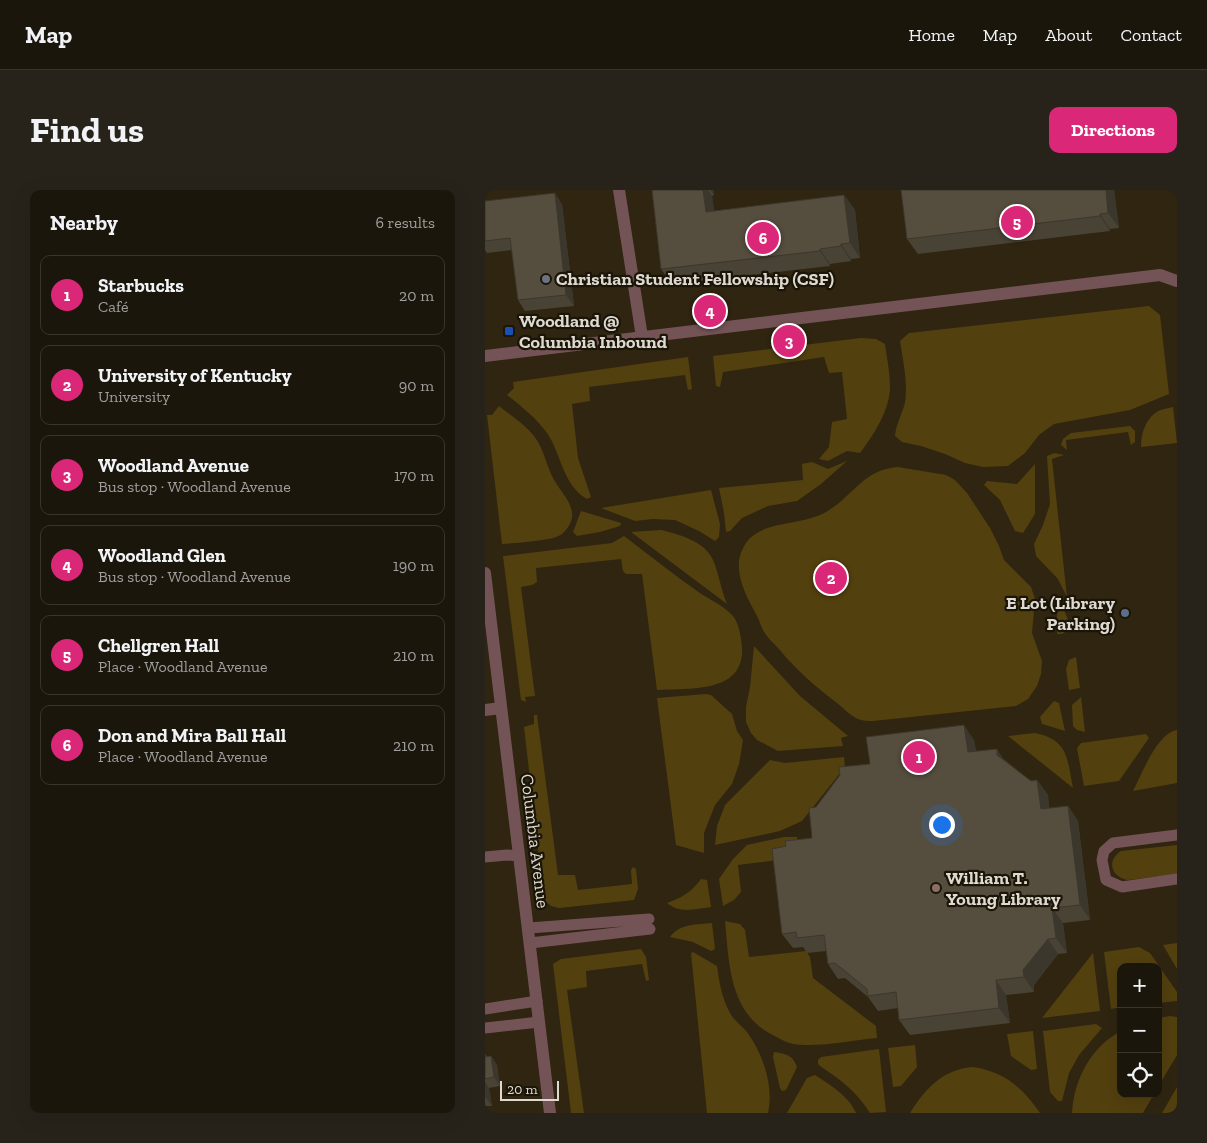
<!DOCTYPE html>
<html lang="en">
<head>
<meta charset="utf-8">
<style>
  body { margin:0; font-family:"Zilla Slab",serif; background:#28231a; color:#f1f3f6 }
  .controls { position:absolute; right:15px; bottom:15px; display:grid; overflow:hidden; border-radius:10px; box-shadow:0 5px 20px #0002 }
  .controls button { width:45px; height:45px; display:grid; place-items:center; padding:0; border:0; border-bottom:1px solid #39352d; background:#1b160c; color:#f1f3f6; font:25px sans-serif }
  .scale { position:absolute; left:15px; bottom:12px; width:59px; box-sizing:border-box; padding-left:5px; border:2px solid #dedad1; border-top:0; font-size:14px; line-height:18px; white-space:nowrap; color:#dedad1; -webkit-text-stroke:4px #1b1508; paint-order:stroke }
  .you { position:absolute; left:456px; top:634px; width:18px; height:18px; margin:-12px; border:4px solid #fff; border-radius:50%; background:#1a73e8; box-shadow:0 0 0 8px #1a73e833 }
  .badge { display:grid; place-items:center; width:32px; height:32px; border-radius:50%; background:#db2777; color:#fff; font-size:16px; font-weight:700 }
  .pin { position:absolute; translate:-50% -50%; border:2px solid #fff; box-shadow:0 1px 5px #0006 }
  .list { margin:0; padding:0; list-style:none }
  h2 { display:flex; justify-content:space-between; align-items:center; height:65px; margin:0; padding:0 20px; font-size:21px }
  h2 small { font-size:16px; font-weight:400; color:#a09f9d }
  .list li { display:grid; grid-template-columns:32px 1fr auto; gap:15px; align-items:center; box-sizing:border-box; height:80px; margin:0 10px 10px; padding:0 10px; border:1px solid #39352d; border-radius:10px }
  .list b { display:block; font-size:19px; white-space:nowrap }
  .list p { margin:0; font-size:16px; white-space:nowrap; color:#a09f9d }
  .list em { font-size:16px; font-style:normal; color:#a09f9d }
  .icon { flex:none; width:28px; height:28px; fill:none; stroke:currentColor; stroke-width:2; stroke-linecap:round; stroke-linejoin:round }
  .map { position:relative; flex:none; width:692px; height:923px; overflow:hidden; border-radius:10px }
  header { display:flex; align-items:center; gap:30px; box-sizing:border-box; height:70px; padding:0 25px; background:#1b160c; border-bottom:1px solid #39352d }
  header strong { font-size:24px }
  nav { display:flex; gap:28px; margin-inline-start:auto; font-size:18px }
  .intro { display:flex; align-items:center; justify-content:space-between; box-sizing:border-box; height:120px; padding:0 30px }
  h1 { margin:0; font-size:35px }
  .button { padding:12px 22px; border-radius:10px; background:#db2777; color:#fff; font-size:18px; font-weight:700 }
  main { display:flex; gap:30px; padding:0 30px }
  aside { flex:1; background:#1b160c; border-radius:10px; box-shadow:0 5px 20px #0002 }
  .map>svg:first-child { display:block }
  .built { fill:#2f2511; fill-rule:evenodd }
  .green { fill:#53400f }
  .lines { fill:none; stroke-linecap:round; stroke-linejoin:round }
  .service { stroke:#745357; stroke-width:11 }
  .minor { stroke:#745357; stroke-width:12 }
  .tertiary { stroke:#745357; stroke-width:12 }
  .wall { fill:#494336 }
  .shaded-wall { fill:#3c372c }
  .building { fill:#554e3f; stroke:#3c372c }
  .worship-dot { fill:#6b7280; stroke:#1b1508; stroke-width:2 }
  .transit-dot { fill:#1a4fb4; stroke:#1b1508; stroke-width:2 }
  .service-dot { fill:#5c6f8a; stroke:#1b1508; stroke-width:2 }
  .education-dot { fill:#8d6e63; stroke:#1b1508; stroke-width:2 }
  .labels { text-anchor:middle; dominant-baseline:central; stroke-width:4.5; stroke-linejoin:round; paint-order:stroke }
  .poi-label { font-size:18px; font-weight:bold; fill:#dedad1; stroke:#1b1508; text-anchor:start }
  .street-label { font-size:18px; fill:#dedad1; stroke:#1b1508 }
</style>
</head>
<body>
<header>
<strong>Map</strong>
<nav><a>Home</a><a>Map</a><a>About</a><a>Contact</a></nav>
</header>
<div class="intro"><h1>Find us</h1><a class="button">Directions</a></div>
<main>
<aside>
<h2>Nearby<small>6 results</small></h2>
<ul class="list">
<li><span class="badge">1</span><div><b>Starbucks</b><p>Café</p></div><em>20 m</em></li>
<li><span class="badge">2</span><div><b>University of Kentucky</b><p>University</p></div><em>90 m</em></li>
<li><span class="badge">3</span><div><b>Woodland Avenue</b><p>Bus stop · Woodland Avenue</p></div><em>170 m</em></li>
<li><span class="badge">4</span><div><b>Woodland Glen</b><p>Bus stop · Woodland Avenue</p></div><em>190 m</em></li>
<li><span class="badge">5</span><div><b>Chellgren Hall</b><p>Place · Woodland Avenue</p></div><em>210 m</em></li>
<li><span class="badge">6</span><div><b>Don and Mira Ball Hall</b><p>Place · Woodland Avenue</p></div><em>210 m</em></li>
</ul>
</aside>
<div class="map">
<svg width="692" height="923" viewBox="0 0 692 923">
  <rect width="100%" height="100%" fill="#241e10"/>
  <path class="built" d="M0 0H692V923H0ZM636 777H673V904H636Z"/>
  <path class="green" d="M664 116 675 125 684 204 645 220 569 234 554 245 540 263 523 276 498 277 480 273 460 264 436 256 417 252 410 246C411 234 417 224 420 213 423 192 418 171 415 151L424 143Z
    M376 148 391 149 400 154C402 168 405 183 405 197 405 220 388 246 375 263L362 261 343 271 334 269 344 257 347 232 362 229 357 182 344 183 339 167 238 182 235 197 231 196 228 166Z
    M203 167 207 199 203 200 200 185 104 197 105 211 87 214 93 268 106 307 102 309C78 296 76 263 62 243 51 228 36 216 22 205L29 198 28 192Z
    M14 216C25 225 40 234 49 246 58 257 61 274 68 288 78 307 100 322 77 344 70 351 28 353 17 354L2 225H7Z
    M688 217 692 253 656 257C656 244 660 229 673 221 677 219 684 218 688 217Z
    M645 236 650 241V252L646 255 643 242 581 250 582 260 576 255 578 249 586 243Z
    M569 263 579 265 567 269 582 407 573 389 551 366 549 354 558 335 565 314 562 266Z
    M362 271 336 294 312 311 283 316 257 328 245 341 241 342 239 323 234 298 318 290 317 274 327 272 343 279Z
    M550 274V324L538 343 530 341 515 310 499 295 502 291 532 294Z
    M413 277 461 285 470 290 482 303 505 338 514 356 519 370 546 397 550 409 547 443 557 471 556 484 552 496 543 509 531 516 388 531C384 531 378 531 373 529 366 526 359 519 352 513 331 497 311 480 294 459 289 454 283 448 279 442 276 437 275 432 273 428 261 405 244 378 261 353 277 330 317 336 341 322 370 305 377 280 413 277Z
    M226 300 235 334 234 347 230 351 214 341 190 330 168 329 150 331 116 318Z
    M96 321 136 333 135 336 115 342 92 346 88 342Z
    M176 340C193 344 220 351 228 370 234 384 236 400 242 414L146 342Z
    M139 346C164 365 188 384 212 401 223 409 238 415 247 425 254 432 256 447 257 457 260 504 204 498 172 500L157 384H141L138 381 136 369 51 378 52 392 47 395 36 397 50 506 40 507 41 512 36 510 18 366 127 353Z
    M575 420H579L583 430 584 440 577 444H572V423Z
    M269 456 315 506 363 546 356 548 358 556 293 561 272 550 266 543 261 532V517L265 497Z
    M591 467 595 498 584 500 581 479 584 470Z
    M221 504 226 505 247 524 252 541 258 550 254 574 247 594 230 615 219 643V663L191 655 172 508Z
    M596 507 600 542 592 540 588 536 587 515Z
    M569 511 574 513 580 541 557 534 555 527Z
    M49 525H52L73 685H90L93 700 147 694 146 680 148 677 151 679 153 699 149 710 74 718 66 716 59 710 39 537 49 534Z
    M692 540V593L648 601C657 584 672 543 692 540Z
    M550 543C584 550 582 569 588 598L523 546Z
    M661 544 664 548 634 591 599 596 592 558 596 553Z
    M359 567 360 577 317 631 295 641 230 655 232 636 240 615 285 570 300 573Z
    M299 647H312L313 664 310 668 253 675 256 702 249 710 238 716 234 689 248 669 262 655Z
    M692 655V684L643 690C626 687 621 671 636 661Z
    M216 689 222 690 226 717C210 719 195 724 182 713 196 708 207 702 216 689Z
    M240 731 255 734 260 740 264 767 321 761 325 767 328 788 391 836 392 848C368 850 332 858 308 854 299 852 292 847 284 843 244 820 244 772 240 731Z
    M227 733 230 759 226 761 208 752 185 747C195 733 212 735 227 733Z
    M692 753V779L678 755Z
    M654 757 665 763 692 802V811L673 813V777H636V817L626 819 619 762Z
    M156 759 161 767 164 790 161 791 157 774 101 781 102 797 82 800 99 923H86L68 774 76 769Z
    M208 762 232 776C234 791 237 808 244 821 248 830 256 835 262 842 278 864 289 896 283 923H222L206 763Z
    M608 763 615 821 557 828Z
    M685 826 692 827V865L673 897V828Z
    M611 834 617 838 594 865 584 883 577 911H573L565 902 558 841Z
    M548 841 552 879 546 880 526 866 522 844Z
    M636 841V904H669L658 923H587C589 889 606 857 636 841Z
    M430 855 432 877 416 896 408 897 403 858Z
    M394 859 401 922 385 923C372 902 355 889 335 876L333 874V870L336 867Z
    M289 862C301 864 308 865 312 877L301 900 297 901 295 898 288 867Z
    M488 877C520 882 537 897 555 923H425C440 899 458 879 488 877Z
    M330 885C345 895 364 906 371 923H302L322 888Z
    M692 897V923H677Z"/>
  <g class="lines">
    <path class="service" d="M692 645 628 653 619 661 617 670 621 690 637 697 692 689
      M0 667 22 665 34 666
      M44 738 164 729
      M45 753 165 739
      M0 819 52 811
      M0 838 54 832"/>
    <path class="minor" d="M134 0 157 147
      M0 383 65 923
      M0 520 16 518"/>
    <path class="tertiary" d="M0 166 675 85 692 91"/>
  </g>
  <path class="wall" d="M167 0H228L229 5 227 6 229 21 359 5 370 20 375 68 366 69V71L345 74V76L187 94 176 79Z
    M629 0 634 38 625 39V41L433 64 422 49Z
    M0 11 77 14 89 116 40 121 33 110 27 60 2 63 0 60Z
    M489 550 491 561 520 570 546 591 552 590 563 605 564 618 583 616 593 631 605 730 578 733 582 763 573 764 549 795V802L521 805 525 833 425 845 414 830 413 818 393 821 383 807 360 788 353 789 343 774 341 761 322 763 318 757 308 758 297 744 301 656 327 648 331 617 385 574Z
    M0 864 2 867 6 866 12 875 15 896 4 898 7 916H0Z"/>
  <path class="shaded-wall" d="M218 0H223L227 6 231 37 221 22Z
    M225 0H228L229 5Z
    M621 0H629L634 38 623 23Z
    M70 3 77 14 89 116 81 105Z
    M359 5 370 20 375 68 365 53Z
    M615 24 625 39V41L615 26Z
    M356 54 366 69V71L356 56Z
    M335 59 345 74V76L335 61Z
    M479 535 489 550 493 577 483 562Z
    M512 559 522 574 512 565Z
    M552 590 563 605 566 634 556 619Z
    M583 616 593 631 605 730 595 715Z
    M567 718 578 733 582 763 571 748Z
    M563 749 573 764 549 795V802L539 787 538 780Z
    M511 790 521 805 525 833 514 818Z
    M6 866 12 875 15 896 9 887Z
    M0 892 4 898 7 916 0 907Z"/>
  <path class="building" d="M167 0H218L221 22 359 5 365 53 356 54V56L335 59V61L176 79Z
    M416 0H621L623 23 615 24V26L422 49Z
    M70 3 81 105 33 110 25 48 0 51V11Z
    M479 535 483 562 512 559V565L546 591 552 590 556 619 583 616 595 715 567 718 571 748 563 749 538 780 539 787 511 790 514 818 414 830 411 802 383 806 382 799 350 773 343 774 339 745 312 748 311 742 297 744 287 659 301 656 300 651 327 648 324 618 331 617 355 585 354 577 385 574 381 547Z
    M6 866 9 887 0 889V867Z"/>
  <circle class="worship-dot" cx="61" cy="89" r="5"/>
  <rect class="transit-dot" x="19" y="136" width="10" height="10" rx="2.5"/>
  <circle class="service-dot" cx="640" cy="423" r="5"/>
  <circle class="education-dot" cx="451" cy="698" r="5"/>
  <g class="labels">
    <g class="poi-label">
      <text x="71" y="89">Christian Student Fellowship (CSF)</text>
      <text x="34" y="131">Woodland @<tspan x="34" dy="21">Columbia Inbound</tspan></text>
      <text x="630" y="413" text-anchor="end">E Lot (Library<tspan x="630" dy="21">Parking)</tspan></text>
      <text x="461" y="688">William T.<tspan x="461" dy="21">Young Library</tspan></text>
    </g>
    <g class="street-label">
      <text transform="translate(50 651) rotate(83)">Columbia Avenue</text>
    </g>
  </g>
</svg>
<div class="controls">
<button>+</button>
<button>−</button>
<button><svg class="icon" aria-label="locate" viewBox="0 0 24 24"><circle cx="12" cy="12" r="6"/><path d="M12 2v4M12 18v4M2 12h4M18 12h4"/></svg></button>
</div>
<div class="scale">20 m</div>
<div class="you"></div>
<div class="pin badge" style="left:434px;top:567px">1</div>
<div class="pin badge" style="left:346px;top:388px">2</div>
<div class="pin badge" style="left:304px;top:151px">3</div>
<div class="pin badge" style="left:225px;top:121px">4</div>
<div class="pin badge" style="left:532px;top:32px">5</div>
<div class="pin badge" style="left:278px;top:48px">6</div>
</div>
</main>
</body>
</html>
